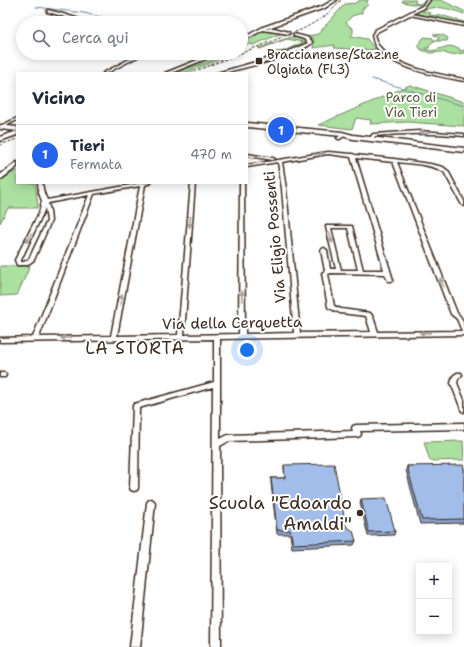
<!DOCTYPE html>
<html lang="it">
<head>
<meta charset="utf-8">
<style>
  body { margin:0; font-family:"Shantell Sans",sans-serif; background:#f6f6f7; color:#1f2937 }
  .controls { position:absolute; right:12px; bottom:12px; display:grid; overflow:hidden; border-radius:0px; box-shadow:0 2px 10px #0003 }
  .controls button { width:36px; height:36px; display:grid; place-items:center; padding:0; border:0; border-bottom:1px solid #e0e1e3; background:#fff; color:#1f2937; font:20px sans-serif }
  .you { position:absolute; left:247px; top:350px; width:14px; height:14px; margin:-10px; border:3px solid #fff; border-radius:50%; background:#1a73e8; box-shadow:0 0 0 6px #1a73e833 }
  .badge { display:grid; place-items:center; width:26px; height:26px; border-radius:50%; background:#2563eb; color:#fff; font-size:13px; font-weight:700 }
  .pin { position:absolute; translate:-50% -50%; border:2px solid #fff; box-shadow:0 1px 4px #0006 }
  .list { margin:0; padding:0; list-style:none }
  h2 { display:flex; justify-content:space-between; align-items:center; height:52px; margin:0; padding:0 16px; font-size:17px }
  h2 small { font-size:13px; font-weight:400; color:#747a83 }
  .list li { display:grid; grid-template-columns:26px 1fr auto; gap:12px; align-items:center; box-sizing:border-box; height:60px; padding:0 16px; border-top:1px solid #e0e1e3 }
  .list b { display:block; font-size:15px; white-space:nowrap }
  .list p { margin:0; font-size:13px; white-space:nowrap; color:#747a83 }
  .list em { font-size:13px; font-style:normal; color:#747a83 }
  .icon { flex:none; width:22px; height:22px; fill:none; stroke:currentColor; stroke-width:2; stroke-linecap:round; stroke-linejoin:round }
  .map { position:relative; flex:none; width:464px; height:647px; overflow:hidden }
  .search { position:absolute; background:#fff; box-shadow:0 2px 10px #0003; left:16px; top:16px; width:232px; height:44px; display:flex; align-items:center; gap:10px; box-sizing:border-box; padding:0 14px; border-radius:22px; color:#747a83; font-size:15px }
  .panel { position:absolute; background:#fff; box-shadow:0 2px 10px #0003; left:16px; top:72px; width:232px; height:112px; border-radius:0px }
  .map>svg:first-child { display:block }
  .green { fill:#abe0a1; stroke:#738560 }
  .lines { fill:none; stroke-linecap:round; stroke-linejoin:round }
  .stream { stroke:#6b8698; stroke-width:1 }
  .street-casing { stroke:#3b2a1e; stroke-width:3 }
  .secondary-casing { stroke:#3b2a1e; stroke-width:3 }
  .street { fill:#fff; fill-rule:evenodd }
  .secondary { fill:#fff; fill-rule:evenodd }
  .rail { stroke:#3b2a1e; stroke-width:1; stroke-dasharray:3 1.5; stroke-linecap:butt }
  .wall { fill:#8ba3c9; stroke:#3b2a1e }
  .building { fill:#a2bdea; stroke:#3b2a1e }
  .oneway { fill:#a79f9a }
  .poi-dot { fill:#3b2a1e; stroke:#fff; stroke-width:1.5 }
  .labels { text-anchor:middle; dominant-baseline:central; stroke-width:4; stroke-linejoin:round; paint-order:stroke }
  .far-poi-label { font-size:13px; fill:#3b2a1e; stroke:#fff; text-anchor:start }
  .far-park-label { font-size:13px; fill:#57583f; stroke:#fff }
  .street-label { font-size:15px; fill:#3b2a1e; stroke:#fff }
  .quarter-label { font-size:17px; letter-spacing:1px; fill:#3b2a1e; stroke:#fff }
  .near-poi-label { font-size:18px; fill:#3b2a1e; stroke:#fff; text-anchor:end }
</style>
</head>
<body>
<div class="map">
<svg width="464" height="647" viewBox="0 0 464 647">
  <rect width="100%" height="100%" fill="#fff"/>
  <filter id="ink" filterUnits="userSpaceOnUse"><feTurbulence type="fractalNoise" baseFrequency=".025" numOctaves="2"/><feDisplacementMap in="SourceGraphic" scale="8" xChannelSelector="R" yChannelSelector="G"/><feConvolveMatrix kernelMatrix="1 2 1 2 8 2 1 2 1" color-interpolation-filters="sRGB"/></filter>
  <g filter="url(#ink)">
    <path class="green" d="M360 0H368L367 2 368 5 362 9V13L352 16 346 22 349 26 353 28V33L351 36 367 39 375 49 368 50 334 48 335 45 313 48 314 39 308 36 318 34 345 4 356 3Z
      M403 0H416L414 3 420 4 425 0H441L464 11V14C451 9 435 4 422 11L431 13 429 15 444 16 464 22V24L411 14 425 6 402 2Z
      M267 31 287 34H280L253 45 248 44 241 46V43L256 34Z
      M433 34 443 35 448 38 447 41H434L430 44 429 48H425V49L432 51 449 46 459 48 460 51 464 50V53L450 55 442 52 430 53 422 50 417 46 424 37 433 38V40H438L439 38Z
      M294 36 304 39 307 42 306 44 280 53 275 52 284 51 303 42 287 39 260 49 258 48Z
      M225 53H236L184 73H173L210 61Z
      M410 85 464 102V126L407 122 370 124 371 120 356 118 352 129 318 125Z
      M17 170V183H35L38 206 37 208H8L0 223V181Z
      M0 266H30L17 295 0 296Z
      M463 441 464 460 430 461 424 442Z"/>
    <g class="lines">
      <path class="stream" d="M36 7 84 13 126 23
        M372 79 464 106"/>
      <defs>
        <path id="street" d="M428 0H430L424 8 412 14 464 24V26L410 15 377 32 374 35C376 39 376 43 379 46 396 68 438 74 464 79V81C438 76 392 69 376 47 373 43 373 39 372 35L375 30 422 6Z
          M48 10 60 13 92 23C77 23 62 15 47 12Z
          M141 53H145L107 73H103Z
          M17 118V120L2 128H0V126Z
          M419 131 464 134V136C434 133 405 133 375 136L372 140 369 139 373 134H374Z
          M341 133H343L344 136 340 139H338L337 138 340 136Z
          M328 152 351 154H353L355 155 394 159 430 164 443 167 448 171 464 201V206L462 205 444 172C431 164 412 164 397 162L457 313C464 320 464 324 464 335L220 339V439L228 435 353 431 352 428 353 426 356 425 464 423V429L360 431 361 434 360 436 357 437 229 441 220 446 221 647H211L213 387 139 408 138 488 137 490 134 491 131 490 130 488 133 406 134 404 214 382V339L0 342V338L33 337 89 195 48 203 50 211 51 221 34 260 27 265H17L15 260 39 213 42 201 39 193 38 183H42L44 193 47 200 142 183H151L145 185 117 336 178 335 191 183H195L184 335 239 334 240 183H244L245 334 294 333 282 189 278 162 247 167V165ZM328 154 351 157 384 270H363L352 226H326V227L336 269H330L327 250 324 248 322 249 321 250 325 271 322 273 328 307 329 308 340 313 366 316 371 332 300 333 286 189 282 162ZM356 158 393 162 451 314 457 319 462 331 378 332 373 317 370 313 341 309 334 306 328 274 331 273 385 274 388 281H392L393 280ZM140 186 111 336 39 337 94 194ZM45 208 47 221 29 259 24 262H21V260L43 213ZM331 228H348L358 270H341Z
          M247 154 273 158 275 159 273 160 247 156Z
          M0 373H5L6 375 5 377H0Z
          M457 373H461L462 375 458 379 457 383 464 400V412L462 411 461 409 451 383 453 376Z
          M151 499 154 501 155 503 140 647H130L147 503 148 501Z"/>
        <path id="secondary" d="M333 0H337L325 8 265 29 274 28 289 32V34L263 30 241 42V39L263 27 323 6Z
          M294 34 306 37 311 40 312 43C296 57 246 67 224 73H217L280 55 308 43 304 39 294 36Z
          M215 53H221L171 73H165Z
          M247 123 342 132 353 135 464 148V152L353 139 342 136 247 127Z
          M0 125 17 127V131L0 129Z
          M17 131V135L0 141V137Z
          M17 162V167L0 180V175Z"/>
      </defs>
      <use href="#street" class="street-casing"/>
      <use href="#secondary" class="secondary-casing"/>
      <use href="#street" class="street"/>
      <use href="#secondary" class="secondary"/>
      <path class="rail" d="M190 73 303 29 324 17 341 0
        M0 145 17 139"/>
    </g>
    <path class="wall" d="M284 465 346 526 356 541 354 545 292 548 290 534H277L271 483V478H285L284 469Z
      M407 466 464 468V523L420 524 406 470Z
      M361 499 395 531 394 535 368 536 360 503Z"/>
    <path class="building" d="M334 464 346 526 353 531 356 541 293 544 290 530H277L271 478H285L284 465Z
      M463 465 464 468V519L422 520 407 466Z
      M386 498 395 531 369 532 361 499Z"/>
    <defs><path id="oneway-solid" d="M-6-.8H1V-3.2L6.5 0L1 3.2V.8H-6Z"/></defs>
    <g class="oneway">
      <use href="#oneway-solid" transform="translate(425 132) rotate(-178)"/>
      <use href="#oneway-solid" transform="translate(319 154) rotate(-6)"/>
      <use href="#oneway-solid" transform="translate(190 222) rotate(94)"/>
      <use href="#oneway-solid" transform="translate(29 238) rotate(117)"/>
      <use href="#oneway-solid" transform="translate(331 238) rotate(74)"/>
      <use href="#oneway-solid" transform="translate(442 283) rotate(-111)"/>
      <use href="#oneway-solid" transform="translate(242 296) rotate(-89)"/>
      <use href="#oneway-solid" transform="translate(121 300) rotate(-79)"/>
      <use href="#oneway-solid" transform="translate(425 333) rotate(179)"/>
      <use href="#oneway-solid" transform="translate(66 338) rotate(180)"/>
    </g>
  </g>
  <g class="poi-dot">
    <rect x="255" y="57" width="8" height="8" rx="2"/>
    <circle cx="360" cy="513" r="4"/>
  </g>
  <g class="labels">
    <g class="far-poi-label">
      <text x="267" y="54">Braccianense/Staz.ne<tspan x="267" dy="15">Olgiata (FL3)</tspan></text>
    </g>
    <g class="far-park-label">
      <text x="411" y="97">Parco di<tspan x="411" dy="15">Via Tieri</tspan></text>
    </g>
    <g class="street-label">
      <text transform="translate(275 237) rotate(-95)">Via Eligio Possenti</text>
      <text transform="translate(232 323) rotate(-1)">Via della Cerquetta</text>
    </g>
    <g class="quarter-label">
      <text x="135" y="348">LA STORTA</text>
    </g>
    <g class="near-poi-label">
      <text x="352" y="503">Scuola "Edoardo<tspan x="352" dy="21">Amaldi"</tspan></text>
    </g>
  </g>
</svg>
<div class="controls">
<button>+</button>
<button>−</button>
</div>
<div class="you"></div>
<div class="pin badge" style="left:281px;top:130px">1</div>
<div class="search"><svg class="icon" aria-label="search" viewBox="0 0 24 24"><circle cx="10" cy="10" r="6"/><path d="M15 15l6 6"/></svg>Cerca qui</div>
<section class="panel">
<h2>Vicino<small></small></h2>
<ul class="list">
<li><span class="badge">1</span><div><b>Tieri</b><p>Fermata</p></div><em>470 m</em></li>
</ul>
</section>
</div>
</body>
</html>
